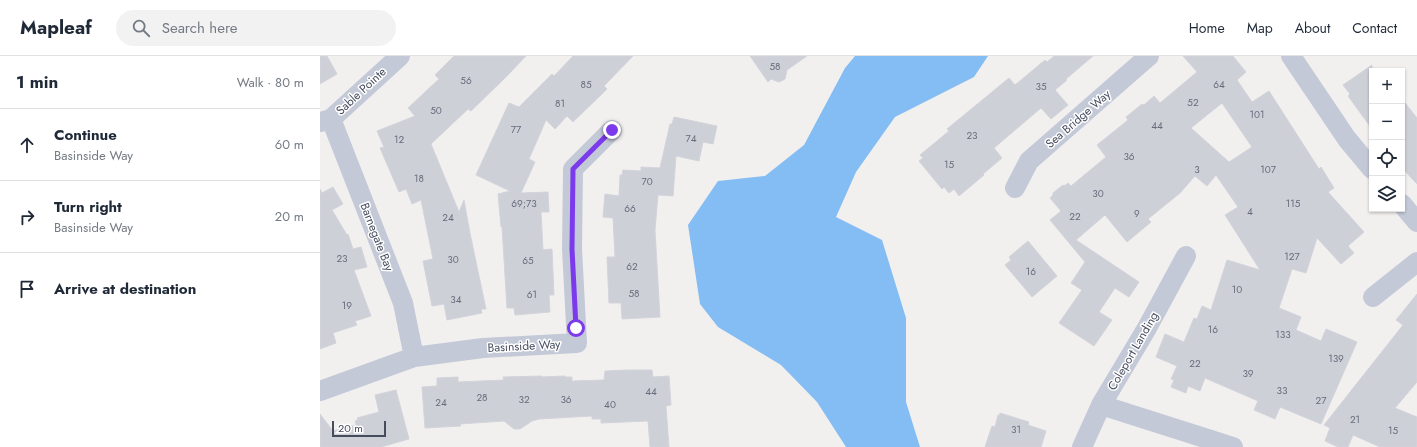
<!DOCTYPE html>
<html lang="en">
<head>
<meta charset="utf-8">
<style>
  body { margin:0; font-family:Jost,sans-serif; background:#f2f2f3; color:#1f2937 }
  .controls { position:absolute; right:12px; top:12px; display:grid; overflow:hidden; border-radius:0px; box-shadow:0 1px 3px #0004 }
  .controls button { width:36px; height:36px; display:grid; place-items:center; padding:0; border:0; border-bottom:1px solid #e0e1e3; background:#fff; color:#1f2937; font:20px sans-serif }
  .scale { position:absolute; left:12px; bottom:10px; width:54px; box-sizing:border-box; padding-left:4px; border:2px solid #454c5e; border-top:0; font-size:11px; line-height:14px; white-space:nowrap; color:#454c5e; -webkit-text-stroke:3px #fff; paint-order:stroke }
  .stop { position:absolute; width:12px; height:12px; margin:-9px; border:3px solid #7c3aed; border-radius:50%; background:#fff }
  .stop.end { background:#7c3aed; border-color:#fff; box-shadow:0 1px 4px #0008 }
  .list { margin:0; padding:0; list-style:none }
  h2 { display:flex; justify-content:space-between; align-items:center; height:52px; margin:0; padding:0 16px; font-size:17px }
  h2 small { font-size:13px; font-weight:400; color:#747a83 }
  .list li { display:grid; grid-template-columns:26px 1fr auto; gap:12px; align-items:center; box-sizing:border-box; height:72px; padding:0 16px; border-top:1px solid #e0e1e3 }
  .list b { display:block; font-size:15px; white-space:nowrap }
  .list p { margin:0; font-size:13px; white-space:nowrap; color:#747a83 }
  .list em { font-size:13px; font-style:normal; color:#747a83 }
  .icon { flex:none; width:22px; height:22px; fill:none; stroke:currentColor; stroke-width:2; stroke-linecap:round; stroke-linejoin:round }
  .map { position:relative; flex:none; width:1097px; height:391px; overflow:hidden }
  header { display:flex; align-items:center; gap:24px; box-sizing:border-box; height:56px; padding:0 20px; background:#fff; border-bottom:1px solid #e0e1e3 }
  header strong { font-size:19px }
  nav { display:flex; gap:22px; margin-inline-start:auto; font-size:14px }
  .search { width:280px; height:36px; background:#f2f2f3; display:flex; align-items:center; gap:10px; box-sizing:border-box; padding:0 14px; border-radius:22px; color:#747a83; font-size:15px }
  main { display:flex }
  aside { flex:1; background:#fff }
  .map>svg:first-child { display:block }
  .water { fill:#83bdf3 }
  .building { fill:#ced0d7; stroke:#d3d3db; fill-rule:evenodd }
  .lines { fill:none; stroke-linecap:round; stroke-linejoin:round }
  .minor { stroke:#c4c9d8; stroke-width:20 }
  .route { stroke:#7c3aed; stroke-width:5 }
  .labels { text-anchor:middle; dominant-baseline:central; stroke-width:3; stroke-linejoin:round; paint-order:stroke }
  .number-label { font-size:10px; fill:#676d7c }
  .street-label { font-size:12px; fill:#454c5e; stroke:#fff }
</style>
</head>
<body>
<header>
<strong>Mapleaf</strong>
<div class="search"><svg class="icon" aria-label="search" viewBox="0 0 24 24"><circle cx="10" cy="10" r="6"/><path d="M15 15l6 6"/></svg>Search here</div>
<nav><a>Home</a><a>Map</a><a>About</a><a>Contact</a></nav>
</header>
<main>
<aside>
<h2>1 min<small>Walk · 80 m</small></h2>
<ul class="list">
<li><svg class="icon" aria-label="ahead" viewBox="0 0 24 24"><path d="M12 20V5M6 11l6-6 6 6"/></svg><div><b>Continue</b><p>Basinside Way</p></div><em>60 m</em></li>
<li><svg class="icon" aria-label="right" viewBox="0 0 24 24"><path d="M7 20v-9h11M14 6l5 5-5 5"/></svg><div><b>Turn right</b><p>Basinside Way</p></div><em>20 m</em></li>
<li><svg class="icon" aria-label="arrive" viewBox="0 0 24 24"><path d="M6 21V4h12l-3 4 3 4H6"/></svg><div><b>Arrive at destination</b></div></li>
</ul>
</aside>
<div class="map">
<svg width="1097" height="391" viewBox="0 0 1097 391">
  <rect width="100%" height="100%" fill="#f2f0ef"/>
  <path class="water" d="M535 0H668L654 21 575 61 536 116 516 161 562 184 586 262V346L600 391H526L497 346 461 309 398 271 380 248 368 169 398 125 445 120 484 89 525 12Z"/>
  <path class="building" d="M0 0H7L17 18 0 28Z
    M134 0H206L186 21 151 55 148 53 111 88 139 156 144 144 150 177 166 253H161L162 257 127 264 124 248 112 250 103 205 113 203 101 144 92 148 86 133 79 136 60 92 64 91 57 75 95 60 88 52 119 23 115 19Z
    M253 0H313L284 30 287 33 253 66 247 60 235 73 226 64 209 103 215 106 201 137 228 136 229 156H221L223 194 232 193 234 239H229L230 256 195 259 194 252H187L182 171H181L178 138 190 135 156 119 189 47 199 51 232 18 234 20Z
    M430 0H487L467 14 465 23 459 26 451 23 448 26Z
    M734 0H773L746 23 747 24 735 34 748 49 731 63 721 52 674 92 682 102 663 118 664 119 639 140 634 133 629 137 624 131 622 133 599 105 603 102 600 99 629 75 627 73 689 22 695 29 725 4 727 6Z
    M863 0H913L926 16 917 24 932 46 949 35 999 113 1001 111 1014 132 1008 136 1044 176 1028 190 1034 197 1021 208 997 182 986 217 972 213 959 252 981 261 976 274 1001 285 1006 273 1037 286 1001 368 960 351 955 363 934 354 938 345 885 322 880 335 868 330 866 337 851 331 854 324 851 323 857 310 836 301 845 278 864 286 874 262 877 263 882 250 891 254 907 204 940 214 905 159 918 151 896 119 887 130 875 120 860 137 828 163 831 166 807 186 785 159 756 184 819 226 809 241 795 232 779 256 792 264 774 290 739 267 762 234 751 227 765 206 730 164 741 155 730 142 733 139V137L743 129 744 130 748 127 751 130 786 101 777 89 808 64 806 61 822 48 824 49 834 40 840 47 877 16ZM902 47 932 91 909 106 871 72Z
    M1052 9V73L1028 40 1030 38 1023 29Z
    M1082 43 1097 62V128L1082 112Z
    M354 61 397 70 393 88 383 86 379 105 356 100 353 140 338 139 335 174 340 261 302 263 301 247H289L287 201H295L293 162 283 161 285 138 299 140 300 119H302L303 114 321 115V111L340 112 350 68H352Z
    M13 131 23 148 12 154 27 179 28 178 33 193 41 191 47 211 34 214 51 260 35 265 37 269 13 277 16 287 0 293V133L2 137Z
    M708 185 737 220 712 241 685 209 691 204 689 201Z
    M1097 238V326L1075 352 1097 361V391H1060L1033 379 1028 391H1018L1005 385 1010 372 1004 369 1083 269 1076 264Z
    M307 314H332L333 321 349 320 351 349 346 350 349 391H330L328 365 281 367V363H272V360L219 363 212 365 200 373H194L184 365 140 368 141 370 105 372 102 331 117 330V322L138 321V326L184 324 183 321 222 320V321L245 320V321H252V325L284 324 285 315Z
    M76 334 89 383 61 391H0V358L13 375 36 369 35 365 38 364 37 362 59 356 55 339Z
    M680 357 709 366 708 369 726 375 721 391H665L672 370 675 371 678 359 679 360Z"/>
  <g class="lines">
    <path class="minor" d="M971 0 1027 83 1052 113
      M11 63 83 247 94 301
      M0 66 11 63 80 0
      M695 132 709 105 829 0
      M1082 148 1097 166
      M1053 241 1097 206
      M0 335 94 301 163 292 257 287 252 193 253 113 292 74
      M781 349 913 391
      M762 391 781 349 827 272 866 200"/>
  </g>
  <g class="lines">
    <path class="route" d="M256 272 252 193 253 113 292 74"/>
  </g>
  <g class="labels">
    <g class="number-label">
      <text x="455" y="10">58</text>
      <text x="146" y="24">56</text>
      <text x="266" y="28">85</text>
      <text x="899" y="28">64</text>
      <text x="721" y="30">35</text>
      <text x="873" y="46">52</text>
      <text x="240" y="47">81</text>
      <text x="116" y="54">50</text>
      <text x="937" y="58">101</text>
      <text x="837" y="69">44</text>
      <text x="196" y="73">77</text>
      <text x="652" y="79">23</text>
      <text x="371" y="82">74</text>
      <text x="79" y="83">12</text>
      <text x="809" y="100">36</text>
      <text x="629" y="108">15</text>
      <text x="877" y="113">3</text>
      <text x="948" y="113">107</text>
      <text x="99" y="122">18</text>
      <text x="327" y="125">70</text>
      <text x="778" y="137">30</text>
      <text x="204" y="147">69;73</text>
      <text x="973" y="147">115</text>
      <text x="310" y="152">66</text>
      <text x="930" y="155">4</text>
      <text x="817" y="157">9</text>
      <text x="755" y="160">22</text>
      <text x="128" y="161">24</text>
      <text x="972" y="200">127</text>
      <text x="22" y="202">23</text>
      <text x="133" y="203">30</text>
      <text x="208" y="204">65</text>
      <text x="312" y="210">62</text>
      <text x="711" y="215">16</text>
      <text x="917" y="233">10</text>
      <text x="314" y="237">58</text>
      <text x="212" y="238">61</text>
      <text x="136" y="243">34</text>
      <text x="27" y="249">19</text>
      <text x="893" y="273">16</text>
      <text x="963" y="278">133</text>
      <text x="1016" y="302">139</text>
      <text x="875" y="307">22</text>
      <text x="928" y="317">39</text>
      <text x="962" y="334">33</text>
      <text x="331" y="335">44</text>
      <text x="162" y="341">28</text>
      <text x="204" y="343">32</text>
      <text x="246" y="343">36</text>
      <text x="1001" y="344">27</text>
      <text x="121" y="346">24</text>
      <text x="290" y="348">40</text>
      <text x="1035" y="363">21</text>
      <text x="696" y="373">31</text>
      <text x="1073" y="374">15</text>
    </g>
    <g class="street-label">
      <text transform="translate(41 35) rotate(-43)">Sable Pointe</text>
      <text transform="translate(758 63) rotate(-41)">Sea Bridge Way</text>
      <text transform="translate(57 181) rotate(69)">Barnegate Bay</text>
      <text transform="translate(204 290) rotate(-3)">Basinside Way</text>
      <text transform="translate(813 295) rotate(-60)">Coleport Landing</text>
    </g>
  </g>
</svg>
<div class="controls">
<button>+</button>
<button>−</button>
<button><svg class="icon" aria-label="locate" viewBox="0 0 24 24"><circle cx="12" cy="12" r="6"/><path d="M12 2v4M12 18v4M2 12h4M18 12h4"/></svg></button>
<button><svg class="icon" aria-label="layers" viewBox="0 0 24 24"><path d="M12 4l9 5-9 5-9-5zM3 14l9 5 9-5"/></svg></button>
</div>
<div class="scale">20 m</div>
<div class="stop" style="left:256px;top:272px"></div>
<div class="stop end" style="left:292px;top:74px"></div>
</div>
</main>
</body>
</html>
